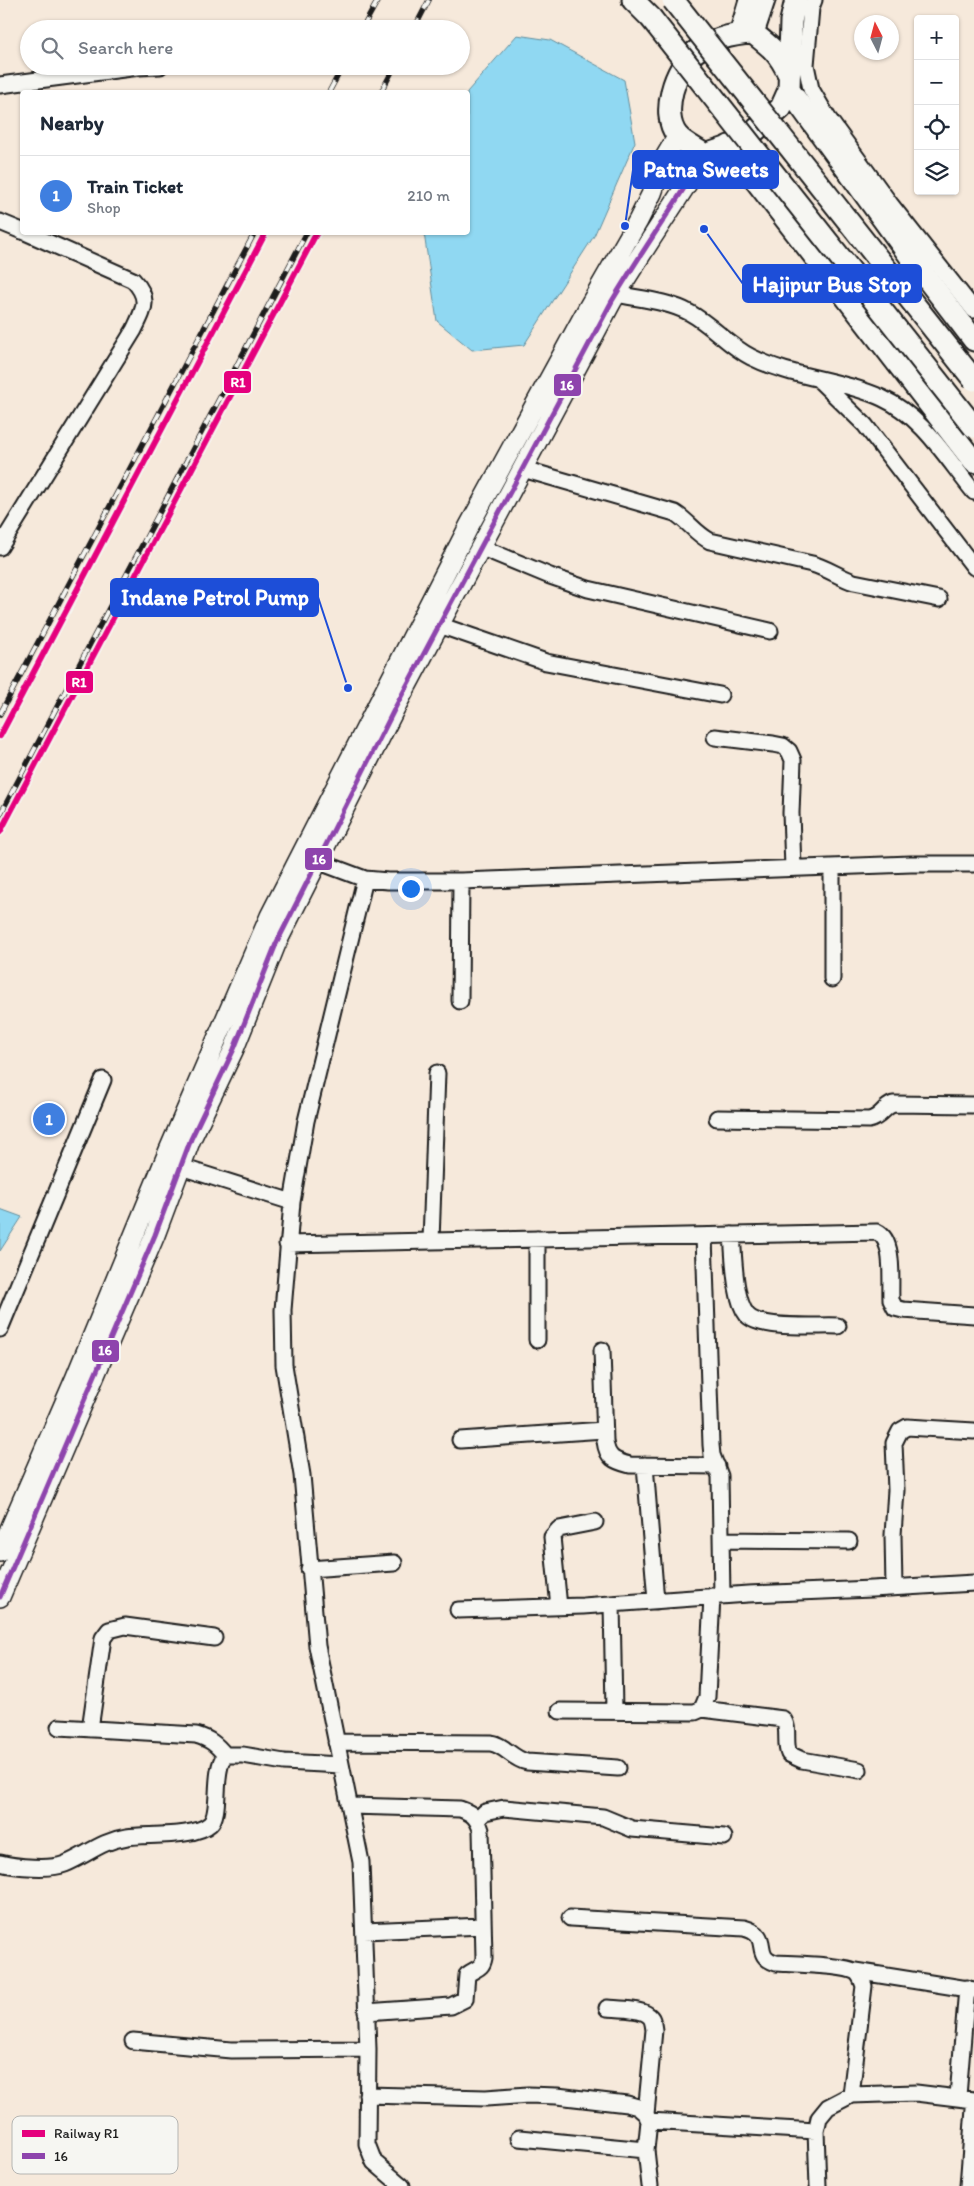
<!DOCTYPE html>
<html lang="en">
<head>
<meta charset="utf-8">
<style>
  body { margin:0; font-family:Itim,sans-serif; background:#f6f6f7; color:#1f2937 }
  .controls { position:absolute; right:15px; top:15px; display:grid; overflow:hidden; border-radius:5px; box-shadow:0 1px 4px #0004 }
  .controls button { width:45px; height:45px; display:grid; place-items:center; padding:0; border:0; border-bottom:1px solid #e0e1e3; background:#fff; color:#1f2937; font:25px sans-serif }
  .compass { position:absolute; left:854px; top:15px; width:45px; height:45px; border-radius:50%; background:#fff; box-shadow:0 1px 4px #0004; rotate:354deg }
  .you { position:absolute; left:410px; top:888px; width:18px; height:18px; margin:-12px; border:4px solid #fff; border-radius:50%; background:#1a73e8; box-shadow:0 0 0 8px #1a73e833 }
  .badge { display:grid; place-items:center; width:32px; height:32px; border-radius:50%; background:#2563eb; color:#fff; font-size:16px; font-weight:700 }
  .pin { position:absolute; translate:-50% -50%; border:2px solid #fff; box-shadow:0 1px 5px #0006 }
  .list { margin:0; padding:0; list-style:none }
  h2 { display:flex; justify-content:space-between; align-items:center; height:65px; margin:0; padding:0 20px; font-size:21px }
  h2 small { font-size:16px; font-weight:400; color:#747a83 }
  .list li { display:grid; grid-template-columns:32px 1fr auto; gap:15px; align-items:center; box-sizing:border-box; height:80px; padding:0 20px; border-top:1px solid #e0e1e3 }
  .list b { display:block; font-size:19px; white-space:nowrap }
  .list p { margin:0; font-size:16px; white-space:nowrap; color:#747a83 }
  .list em { font-size:16px; font-style:normal; color:#747a83 }
  .icon { flex:none; width:28px; height:28px; fill:none; stroke:currentColor; stroke-width:2; stroke-linecap:round; stroke-linejoin:round }
  .map { position:relative; flex:none; width:974px; height:2186px; overflow:hidden }
  .search { position:absolute; background:#fff; box-shadow:0 1px 4px #0004; left:20px; top:20px; width:450px; height:55px; display:flex; align-items:center; gap:12px; box-sizing:border-box; padding:0 18px; border-radius:28px; color:#747a83; font-size:19px }
  .panel { position:absolute; background:#fff; box-shadow:0 1px 4px #0004; left:20px; top:90px; width:450px; height:145px; border-radius:5px }
  .map>svg:first-child { display:block }
  .water { fill:#90d8f2; stroke:#628d9c }
  .lines { fill:none; stroke-linecap:round; stroke-linejoin:round }
  .minor-casing { stroke:#1c1c1c; stroke-width:19 }
  .major-casing { stroke:#1c1c1c; stroke-width:22 }
  .highway-casing { stroke:#1c1c1c; stroke-width:25 }
  .minor { stroke:#f6f6f2; stroke-width:15 }
  .major { stroke:#f6f6f2; stroke-width:19 }
  .highway { stroke:#f6f6f2; stroke-width:21 }
  .rail-casing { stroke:#1c1c1c; stroke-width:5.5 }
  .rail { stroke:#f6f6f2; stroke-width:4; stroke-dasharray:11; stroke-linecap:butt }
  .highway-bridge-casing { stroke:#1c1c1c; stroke-width:25; stroke-linecap:butt }
  .highway-bridge { stroke:#f6f6f2; stroke-width:21 }
  .bus-1-casing { stroke:#f6f6f2; stroke-width:9 }
  .bus-1 { stroke:#8e44ad; stroke-width:5 }
  .rail-1-casing { stroke:#f6f6f2; stroke-width:10 }
  .rail-1 { stroke:#e5007d; stroke-width:6 }
  .key { fill:#f6f6f2; stroke:#b5b5b2; stroke-width:1 }
  .key-label { font-size:14px; fill:#1c1c1c }
  .leader { fill:none; stroke:#1d4ed8; stroke-width:2 }
  .callout-dot { fill:#1d4ed8; stroke:#f6f6f2; stroke-width:2 }
  .callout { fill:#1d4ed8; stroke:#1d4ed8; stroke-width:2 }
  .callout-label { font-size:22px; text-anchor:middle; font-weight:bold; fill:#fff }
  .line-badge { stroke:#f6f6f2; stroke-width:2 }
  .badge-label { font-size:14px; text-anchor:middle; font-weight:bold; fill:#fff }
</style>
</head>
<body>
<div class="map">
<svg width="974" height="2186" viewBox="0 0 974 2186">
  <rect width="100%" height="100%" fill="#f6e9db"/>
  <filter id="ink" filterUnits="userSpaceOnUse"><feTurbulence type="fractalNoise" baseFrequency=".02" numOctaves="2"/><feDisplacementMap in="SourceGraphic" scale="10" xChannelSelector="R" yChannelSelector="G"/><feConvolveMatrix kernelMatrix="1 2 1 2 8 2 1 2 1" color-interpolation-filters="sRGB"/></filter>
  <g filter="url(#ink)">
    <path class="water" d="M517 35 550 40 624 80 635 142 594 236 524 345 472 350 437 321 424 233 468 232 467 92Z
      M0 1209 22 1217 0 1251Z"/>
    <g class="lines">
      <defs>
        <path id="minor" d="M814 0 811 8 806 65 811 89 828 118 891 205 974 310
          M737 34 747 0
          M0 85 139 67 160 66
          M0 222 22 231
          M616 294C640 299 668 301 690 313 712 325 729 346 751 357 793 378 840 379 882 398 922 416 947 459 974 492
          M819 380 865 425 974 567
          M523 469 675 513C688 521 696 534 710 541L812 564C827 568 839 577 854 582L939 599
          M0 547 134 330C144 309 151 299 133 280L25 232
          M480 547 550 576 588 589 770 631
          M439 625 546 662 720 695
          M715 737 773 744 783 746 789 751 793 760 791 813 793 868
          M317 861 365 879 388 881H461L911 864H974
          M832 867V979
          M365 879 306 1121 292 1202 283 1310 284 1365 302 1475 317 1646 361 1862 368 2049 367 2144 374 2162 402 2186
          M460 1001 461 881
          M717 1118 869 1120C882 1117 882 1108 893 1104L974 1105
          M181 1167 292 1202
          M732 1235C734 1256 734 1299 747 1315 760 1330 818 1325 838 1326
          M704 1236 711 1445 712 1455 720 1476 722 1596
          M431 1241 437 1073
          M287 1244 877 1232C895 1240 890 1281 891 1300L895 1308 903 1310 974 1315
          M0 1329 103 1080
          M537 1340V1239
          M602 1350 605 1441C607 1458 614 1461 630 1465L717 1466
          M460 1440 604 1430
          M645 1465 656 1601
          M721 1540 849 1541
          M309 1569 394 1563
          M894 1588 893 1535 896 1490 894 1443 900 1431 907 1427 974 1431
          M612 1604 614 1711
          M559 1607 552 1537 559 1529 595 1522
          M458 1610 583 1606 748 1594 872 1589 974 1583
          M702 1709 783 1719C790 1728 784 1743 789 1754L802 1760 859 1770
          M560 1711 695 1712 702 1709 707 1697 712 1596
          M59 1727 196 1735C210 1739 216 1744 225 1755
          M90 1729 103 1638 109 1630 125 1626 214 1638
          M336 1742 491 1743C505 1745 512 1759 527 1762L618 1768
          M350 1806 460 1809C472 1813 477 1817 481 1830L484 1958C482 1970 475 1968 467 1975L465 1999 451 2006 366 2012
          M478 1819 485 1812 504 1808 603 1817 632 1829 724 1837
          M0 1863C16 1867 50 1870 65 1864 87 1855 101 1841 127 1837 147 1834 195 1838 210 1824 222 1813 212 1772 225 1755H243L284 1762 341 1765
          M570 1918 744 1928C774 1936 750 1955 776 1963 792 1964 845 1965 856 1972 861 1976 862 1981 864 1986L851 2095
          M364 1931 483 1926
          M855 1971 974 1990
          M607 2008C617 2009 641 2009 648 2015 653 2018 653 2024 654 2030L646 2114
          M133 2041 231 2050 368 2049
          M367 2095 486 2098 528 2095 557 2096 627 2104 638 2107 646 2114 649 2121 646 2150 650 2186
          M958 2096 967 1988
          M649 2121 816 2131
          M519 2138 646 2150
          M818 2186 816 2131 819 2118 828 2107 851 2095 916 2093 974 2100
          M968 2186 974 2108"/>
        <path id="major" d="M0 1552 75 1379 169 1150 270 916 469 526 588 308 638 221 652 193 664 159 677 137
          M0 1597 155 1235 191 1139 234 1049 276 944 396 706 612 301C642 251 675 204 705 155"/>
        <path id="highway" d="M633 0 651 18
          M753 33 764 0
          M788 73C779 53 771 47 753 33 732 34 712 39 695 52 675 67 660 114 677 135 683 143 697 149 705 155L741 143 781 108 789 90 791 21 796 0
          M789 90 915 263 974 340
          M729 146 974 462"/>
      </defs>
      <use href="#minor" class="minor-casing"/>
      <use href="#major" class="major-casing"/>
      <use href="#highway" class="highway-casing"/>
      <use href="#minor" class="minor"/>
      <use href="#major" class="major"/>
      <use href="#highway" class="highway"/>
      <defs>
        <path id="rail" d="M362 29 378 0
          M414 29 429 0
          M329 92 343 66
          M381 92 395 66
          M0 714 255 232
          M0 815 307 232"/>
      </defs>
      <use href="#rail" class="rail-casing"/>
      <use href="#rail" class="rail"/>
      <defs>
        <path id="highway-bridge" d="M673 0 974 380
          M651 18 974 427"/>
      </defs>
      <use href="#highway-bridge" class="highway-bridge-casing"/>
      <use href="#highway-bridge" class="highway-bridge"/>
      <defs>
        <path id="bus-1" d="M0 1597 155 1235 191 1139 234 1049 276 944 396 706 612 301C642 251 675 204 705 155"/>
      </defs>
      <use href="#bus-1" class="bus-1-casing"/>
      <use href="#bus-1" class="bus-1"/>
      <defs>
        <path id="rail-1" d="M0 736 266 232
          M0 832 317 232"/>
      </defs>
      <use href="#rail-1" class="rail-1-casing"/>
      <use href="#rail-1" class="rail-1"/>
    </g>
  </g>
  <rect x="12" y="2116" width="166" height="58" rx="8" class="key"/>
  <rect x="22" y="2130" width="23" height="7" fill="#e5007d"/>
  <rect x="22" y="2153" width="23" height="6" fill="#8e44ad"/>
  <g class="key-label">
    <text x="54" y="2138">Railway R1</text>
    <text x="54" y="2161">16</text>
  </g>
  <path class="leader" d="M625 226L633 170M704 229L743 284M348 688L318 597"/>
  <g class="callout-dot">
    <circle cx="625" cy="226" r="5"/>
    <circle cx="704" cy="229" r="5"/>
    <circle cx="348" cy="688" r="5"/>
  </g>
  <g class="callout">
    <rect x="633" y="151" width="145" height="37" rx="5"/>
    <rect x="743" y="265" width="178" height="37" rx="5"/>
    <rect x="111" y="579" width="207" height="37" rx="5"/>
  </g>
  <g class="callout-label">
    <text x="706" y="177">Patna Sweets</text>
    <text x="832" y="292">Hajipur Bus Stop</text>
    <text x="215" y="605">Indane Petrol Pump</text>
  </g>
  <g class="line-badge">
    <rect x="223" y="370" width="29" height="24" rx="5" fill="#e5007d"/>
    <rect x="553" y="373" width="29" height="24" rx="5" fill="#8e44ad"/>
    <rect x="65" y="670" width="29" height="24" rx="5" fill="#e5007d"/>
    <rect x="304" y="847" width="29" height="24" rx="5" fill="#8e44ad"/>
    <rect x="91" y="1339" width="29" height="24" rx="5" fill="#8e44ad"/>
  </g>
  <g class="badge-label">
    <text x="238" y="387">R1</text>
    <text x="567" y="390">16</text>
    <text x="79" y="687">R1</text>
    <text x="319" y="864">16</text>
    <text x="105" y="1355">16</text>
  </g>
</svg>
<div class="controls">
<button>+</button>
<button>−</button>
<button><svg class="icon" aria-label="locate" viewBox="0 0 24 24"><circle cx="12" cy="12" r="6"/><path d="M12 2v4M12 18v4M2 12h4M18 12h4"/></svg></button>
<button><svg class="icon" aria-label="layers" viewBox="0 0 24 24"><path d="M12 4l9 5-9 5-9-5zM3 14l9 5 9-5"/></svg></button>
</div>
<svg class="compass" viewBox="-18 -18 36 36"><path d="M0-13l5 13h-10z" fill="#e53935"/><path d="M0 13l5-13h-10z" fill="#747a83"/></svg>
<div class="you"></div>
<div class="pin badge" style="left:49px;top:1119px;background:#3f7fe0">1</div>
<div class="search"><svg class="icon" aria-label="search" viewBox="0 0 24 24"><circle cx="10" cy="10" r="6"/><path d="M15 15l6 6"/></svg>Search here</div>
<section class="panel">
<h2>Nearby<small></small></h2>
<ul class="list">
<li><span class="badge" style="background:#3f7fe0">1</span><div><b>Train Ticket</b><p>Shop</p></div><em>210 m</em></li>
</ul>
</section>
</div>
</body>
</html>
